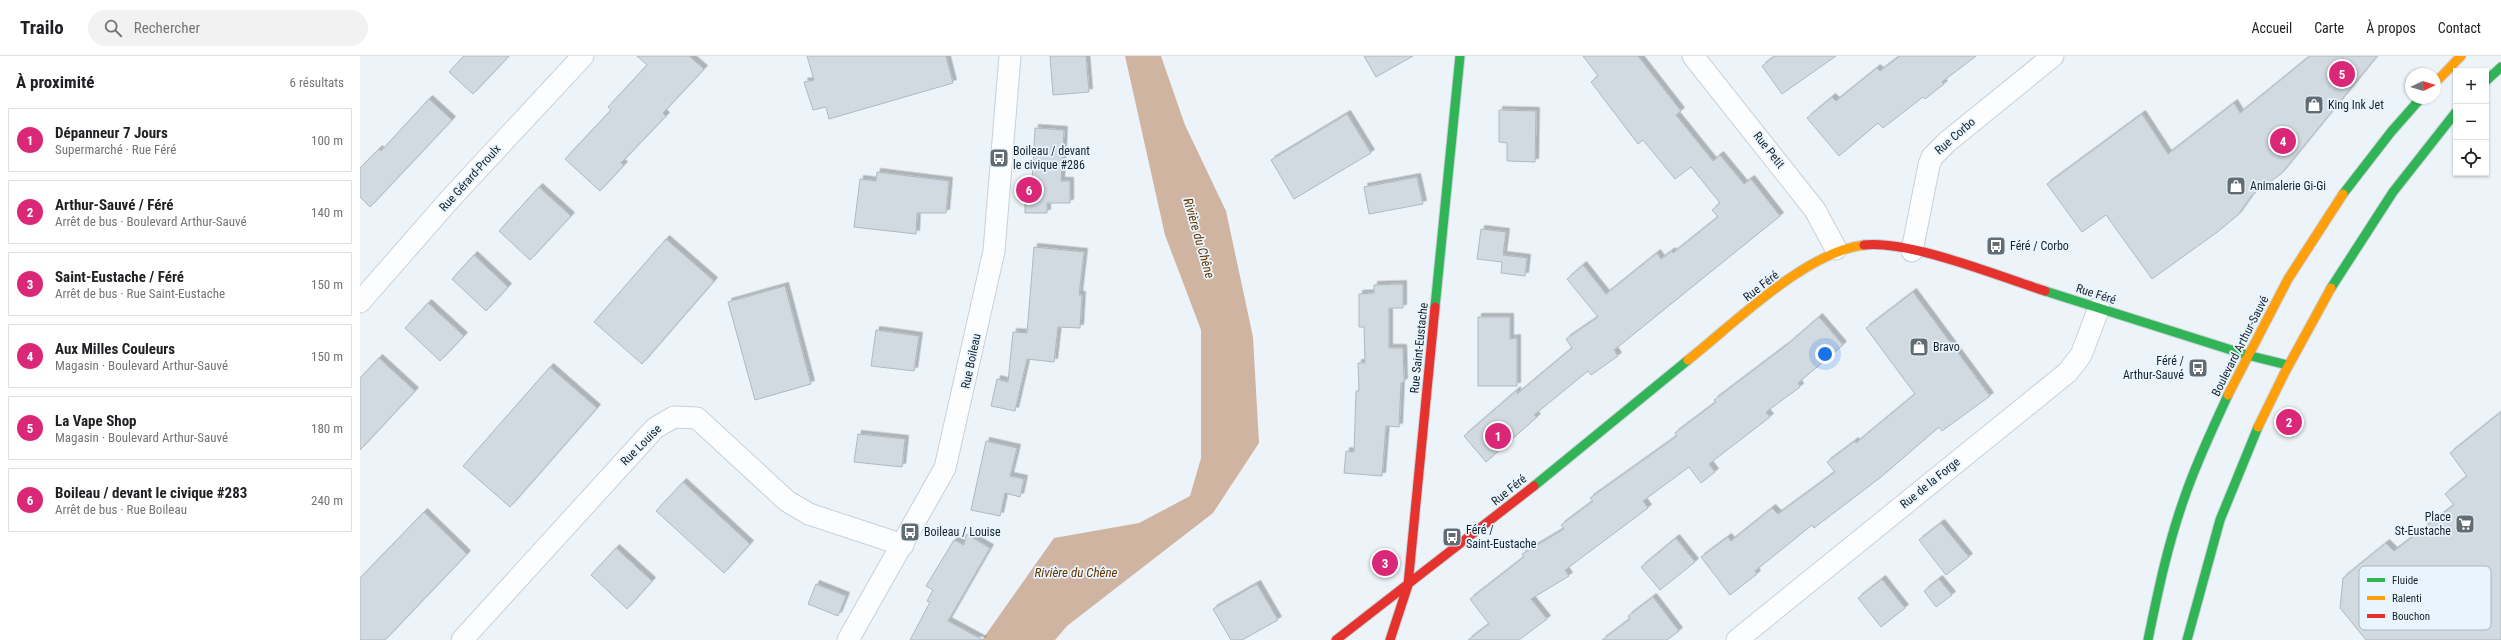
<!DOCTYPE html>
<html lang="fr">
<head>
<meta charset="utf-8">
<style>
  body { margin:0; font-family:"Roboto Condensed",sans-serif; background:#f2f2f2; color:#202124 }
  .controls { position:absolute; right:12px; top:12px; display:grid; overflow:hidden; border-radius:0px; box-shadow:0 1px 3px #0004 }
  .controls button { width:36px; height:36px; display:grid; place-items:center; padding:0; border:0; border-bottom:1px solid #e0e0e0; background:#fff; color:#202124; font:20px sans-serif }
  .compass { position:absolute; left:2045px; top:12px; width:36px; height:36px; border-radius:50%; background:#fff; box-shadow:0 1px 3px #0004; rotate:86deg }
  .you { position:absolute; left:1465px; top:298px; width:14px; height:14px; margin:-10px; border:3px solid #fff; border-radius:50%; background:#1a73e8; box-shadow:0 0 0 6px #1a73e833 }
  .badge { display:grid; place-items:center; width:26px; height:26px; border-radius:50%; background:#db2777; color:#fff; font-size:13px; font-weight:700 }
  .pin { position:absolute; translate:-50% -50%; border:2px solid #fff; box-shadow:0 1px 4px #0006 }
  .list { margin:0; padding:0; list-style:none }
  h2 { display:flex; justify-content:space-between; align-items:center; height:52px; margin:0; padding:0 16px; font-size:17px }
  h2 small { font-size:13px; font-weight:400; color:#757577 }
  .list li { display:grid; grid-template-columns:26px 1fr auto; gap:12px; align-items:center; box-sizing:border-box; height:64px; margin:0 8px 8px; padding:0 8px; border:1px solid #e0e0e0; border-radius:0px }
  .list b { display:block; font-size:15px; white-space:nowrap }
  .list p { margin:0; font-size:13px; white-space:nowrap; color:#757577 }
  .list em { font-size:13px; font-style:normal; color:#757577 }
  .icon { flex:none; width:22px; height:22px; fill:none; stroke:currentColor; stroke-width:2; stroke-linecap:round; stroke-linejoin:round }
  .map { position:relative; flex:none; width:2141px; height:584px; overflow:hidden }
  header { display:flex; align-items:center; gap:24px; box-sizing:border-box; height:56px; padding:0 20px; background:#fff; border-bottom:1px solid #e0e0e0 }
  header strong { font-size:19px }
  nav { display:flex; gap:22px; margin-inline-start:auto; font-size:14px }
  .search { width:280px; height:36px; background:#f2f2f2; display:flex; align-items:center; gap:10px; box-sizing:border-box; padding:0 14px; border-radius:22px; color:#757577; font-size:15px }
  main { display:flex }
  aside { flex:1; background:#fff }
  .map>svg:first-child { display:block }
  .water { fill:#cfb5a1 }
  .building { fill:#d1dae0; stroke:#afb9bf; filter:url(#shadow) }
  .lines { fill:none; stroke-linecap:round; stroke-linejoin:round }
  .street-casing { stroke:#c8d1d8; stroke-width:23 }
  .fast-casing { stroke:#c8d1d8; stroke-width:11 }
  .slow-casing { stroke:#c8d1d8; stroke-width:11 }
  .jam-casing { stroke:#c8d1d8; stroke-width:11 }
  .street { stroke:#fcfdfe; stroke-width:21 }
  .fast { stroke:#30b455; stroke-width:9 }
  .slow { stroke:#ff9f0a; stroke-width:9 }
  .jam { stroke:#e5322d; stroke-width:9 }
  .labels { text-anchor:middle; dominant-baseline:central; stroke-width:3.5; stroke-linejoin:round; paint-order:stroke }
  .poi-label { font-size:12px; fill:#17232b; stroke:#e8f5fe; text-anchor:start }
  .street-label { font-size:12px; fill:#17232b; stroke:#e8f5fe }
  .water-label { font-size:13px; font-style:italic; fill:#6a3700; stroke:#e8f5fe }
  .key { fill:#e8f5fe; stroke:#a9b6bf; stroke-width:1 }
  .key-label { font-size:11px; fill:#17232b }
</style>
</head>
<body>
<header>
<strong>Trailo</strong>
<div class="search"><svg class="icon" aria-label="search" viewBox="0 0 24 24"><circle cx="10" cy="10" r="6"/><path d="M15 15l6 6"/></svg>Rechercher</div>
<nav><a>Accueil</a><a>Carte</a><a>À propos</a><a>Contact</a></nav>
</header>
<main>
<aside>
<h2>À proximité<small>6 résultats</small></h2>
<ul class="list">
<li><span class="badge">1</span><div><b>Dépanneur 7 Jours</b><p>Supermarché · Rue Féré</p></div><em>100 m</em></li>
<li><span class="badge">2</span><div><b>Arthur-Sauvé / Féré</b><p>Arrêt de bus · Boulevard Arthur-Sauvé</p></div><em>140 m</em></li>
<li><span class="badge">3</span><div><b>Saint-Eustache / Féré</b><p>Arrêt de bus · Rue Saint-Eustache</p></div><em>150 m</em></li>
<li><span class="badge">4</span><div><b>Aux Milles Couleurs</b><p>Magasin · Boulevard Arthur-Sauvé</p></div><em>150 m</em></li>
<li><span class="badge">5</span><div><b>La Vape Shop</b><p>Magasin · Boulevard Arthur-Sauvé</p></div><em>180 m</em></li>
<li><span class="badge">6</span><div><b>Boileau / devant le civique #283</b><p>Arrêt de bus · Rue Boileau</p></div><em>240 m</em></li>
</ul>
</aside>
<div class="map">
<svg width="2141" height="584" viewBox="0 0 2141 584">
  <defs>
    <filter id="shadow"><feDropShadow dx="3.5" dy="-3.5" stdDeviation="0" flood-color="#0004"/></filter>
  </defs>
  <rect width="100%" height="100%" fill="#edf4f9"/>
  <path class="water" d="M765 0H801L825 69 866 155 893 281 899 387 853 457 707 570 695 584H622L694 482 779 467 830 440 841 402V274L805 179Z"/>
  <path class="building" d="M104 0H149L113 38 89 16Z
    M277 0H329L344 13 303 57 306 60 261 107 264 109 240 135 205 103 251 54 248 51 287 9Z
    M447 0H586L593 27 469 63 466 51 453 54 444 26 454 24Z
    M690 0H726L729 36 693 39Z
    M1004 0H1053L1016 21Z
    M1223 0H1278L1321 55 1316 59 1353 105 1360 99 1384 128 1391 123 1420 160 1254 294 1258 300 1231 319 1228 315 1174 359 1177 361 1126 406 1104 380 1157 334V338L1212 292 1206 283 1238 261 1207 223 1223 209 1246 238 1297 197 1301 203 1312 195 1313 197 1358 161 1352 154 1360 147 1331 111 1315 123 1283 84 1278 88 1231 26 1238 20Z
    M1415 0H1476L1422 38 1402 10Z
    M1540 0H1616L1582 26 1584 28 1565 43 1563 41 1523 72 1518 67 1479 100 1447 62 1472 41 1476 45 1517 12 1520 15Z
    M1950 0H2017L1921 118 1892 139 1878 159 1856 177 1792 223 1746 159 1722 176 1687 128 1782 58 1808 98 1874 47 1880 57Z
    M69 43 92 64 10 151 0 141V112L19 93 21 95Z
    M1139 54 1176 55 1175 106 1147 105V87L1139 86Z
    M987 58 1011 97 934 143 911 104Z
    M675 72 704 74 701 125H710V147H687V157H665V125H672Z
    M517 116 589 125 586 157H557L556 178 494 171 500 123 516 125Z
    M1057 121 1063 148 1009 158 1004 131Z
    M179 131 211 160 170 204 139 175Z
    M1121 173 1146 176 1143 199 1167 202 1165 220 1141 217 1142 206 1117 203Z
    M306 183 354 225 282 308 234 266Z
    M674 191 724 196 719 239H722L720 272 698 271 694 306 667 303 655 355 631 350 637 323 648 326 653 276 667 277Z
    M114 199 148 231 126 255 92 223Z
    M1043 228V252H1029V292H1043L1044 326 1041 327 1039 371 1026 370 1022 420 984 417 986 395 994 396 996 335H999L998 307H1005L1004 271H999V238L1014 237V229Z
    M425 230 451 328 395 344 368 246Z
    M1553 236 1630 340 1582 375 1579 371 1521 421 1454 472 1452 469 1395 515 1397 518 1370 539 1341 501 1368 481 1371 485 1412 452 1418 458 1475 416 1467 406 1495 385 1496 387 1555 338 1506 272Z
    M68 247 104 280 80 305 45 272Z
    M1118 261H1150V283L1157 282V330H1118Z
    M1459 261 1483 289 1438 327 1440 331 1406 356 1410 361 1349 408 1355 416 1341 427 1329 411 1283 445 1288 452 1205 514 1209 520 1171 543 1187 563 1159 584H1108L1129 568 1110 543 1164 501 1162 498 1204 473 1201 469 1233 445 1230 442 1317 380 1315 377 1356 346 1354 344 1428 288Z
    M516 274 559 280 554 315 511 310Z
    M19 302 55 335 0 394V322Z
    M190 311 237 352 150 451 103 410Z
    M2141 356V584H2006L1980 552 1983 522 2026 487 2034 495 2094 449 2085 438 2107 420 2090 397Z
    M498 378 545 383 542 411 494 406Z
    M626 385 657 392 650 420 664 423 660 441 645 437 640 460 611 454Z
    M323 426 390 488 364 517 296 455Z
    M64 456 107 498 25 584H0V522Z
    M1581 467 1609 501 1586 519 1559 484Z
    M606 478 630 492 588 565 623 584H550L570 546 567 545 573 534 566 530 594 484 604 489Z
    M1316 482 1335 506 1300 534 1281 511Z
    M256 492 292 525 267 553 231 519Z
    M1522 523 1545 552 1521 571 1498 542Z
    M1579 523 1592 539 1576 551 1564 535Z
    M456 528 486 540 478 560 448 548Z
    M897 528 918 564 882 584H871L853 553Z
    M1293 541 1319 575 1307 584H1242L1270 563 1268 560Z"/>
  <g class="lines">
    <defs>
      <path id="street" d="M1333 0 1455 154 1476 193
        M1552 195 1569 109 1572 101 1587 86 1693 0
        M0 246 91 142 223 0
        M102 584 295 372 314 361 337 362 427 445 449 458 543 489
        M488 584 585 412 634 195 650 0
        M1377 584 1708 316 1721 299 1739 252"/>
      <path id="fast" d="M2126 25 2141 11
        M1983 138 2031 76 2061 42
        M1971 232 2033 136 2096 56
        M1685 235 1887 299 1927 309
        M1075 251 1100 0
        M1174 430 1328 304
        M1788 584C1798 535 1808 487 1825 440 1837 405 1853 372 1868 339
        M1827 584 1860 464 1898 371"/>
      <path id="slow" d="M2075 27 2101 0
        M1328 304C1375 267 1445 196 1504 189
        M1868 339 1928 223 1983 138
        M1898 371 1925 316 1971 232"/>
      <path id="jam" d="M1504 189C1550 184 1638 220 1685 235
        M976 584 1174 430
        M1030 584 1048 529 1075 251"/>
    </defs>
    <use href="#street" class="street-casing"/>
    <use href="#fast" class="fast-casing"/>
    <use href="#slow" class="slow-casing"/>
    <use href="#jam" class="jam-casing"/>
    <use href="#street" class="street"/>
    <use href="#fast" class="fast"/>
    <use href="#slow" class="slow"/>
    <use href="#jam" class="jam"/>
  </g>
  <defs>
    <symbol id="shop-square" viewBox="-11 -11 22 22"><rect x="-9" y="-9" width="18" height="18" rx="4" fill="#626c73" stroke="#e8f5fe"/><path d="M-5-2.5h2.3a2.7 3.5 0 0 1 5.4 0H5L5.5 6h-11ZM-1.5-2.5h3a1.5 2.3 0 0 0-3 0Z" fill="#fff"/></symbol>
    <symbol id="bus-square" viewBox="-11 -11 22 22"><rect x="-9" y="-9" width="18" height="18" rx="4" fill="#626c73" stroke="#e8f5fe"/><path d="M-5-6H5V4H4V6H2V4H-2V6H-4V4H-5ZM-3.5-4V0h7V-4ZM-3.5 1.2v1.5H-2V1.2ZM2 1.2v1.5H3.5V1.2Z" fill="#fff"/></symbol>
    <symbol id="supermarket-square" viewBox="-11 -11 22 22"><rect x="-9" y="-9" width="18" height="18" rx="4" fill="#626c73" stroke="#e8f5fe"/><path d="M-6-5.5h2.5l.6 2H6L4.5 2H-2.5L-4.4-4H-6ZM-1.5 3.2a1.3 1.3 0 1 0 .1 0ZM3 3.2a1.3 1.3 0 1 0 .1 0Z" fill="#fff"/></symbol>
  </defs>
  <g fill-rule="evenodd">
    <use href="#shop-square" x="1943" y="38" width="22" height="22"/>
    <use href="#bus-square" x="628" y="91" width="22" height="22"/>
    <use href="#shop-square" x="1865" y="119" width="22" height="22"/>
    <use href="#bus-square" x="1625" y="179" width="22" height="22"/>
    <use href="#shop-square" x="1548" y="280" width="22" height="22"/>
    <use href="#bus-square" x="1827" y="301" width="22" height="22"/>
    <use href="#supermarket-square" x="2094" y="457" width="22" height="22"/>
    <use href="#bus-square" x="539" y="465" width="22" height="22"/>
    <use href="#bus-square" x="1081" y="470" width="22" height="22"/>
  </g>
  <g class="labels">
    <g class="poi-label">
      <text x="1968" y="49">King Ink Jet</text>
      <text x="653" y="95">Boileau / devant<tspan x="653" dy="14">le civique #286</tspan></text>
      <text x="1890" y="130">Animalerie Gi-Gi</text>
      <text x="1650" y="190">Féré / Corbo</text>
      <text x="1573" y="291">Bravo</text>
      <text x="1824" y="305" text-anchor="end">Féré /<tspan x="1824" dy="14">Arthur-Sauvé</tspan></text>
      <text x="2091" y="461" text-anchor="end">Place<tspan x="2091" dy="14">St-Eustache</tspan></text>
      <text x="1106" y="474">Féré /<tspan x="1106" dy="14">Saint-Eustache</tspan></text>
      <text x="564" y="476">Boileau / Louise</text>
    </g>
    <g class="street-label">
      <text transform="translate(1595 80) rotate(-41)">Rue Corbo</text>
      <text transform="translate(1409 94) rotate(52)">Rue Petit</text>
      <text transform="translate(110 122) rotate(-48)">Rue Gérard-Proulx</text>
      <text transform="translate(1401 230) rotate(-38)">Rue Féré</text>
      <text transform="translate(1736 238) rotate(18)">Rue Féré</text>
      <text transform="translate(1880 290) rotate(-63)">Boulevard Arthur-Sauvé</text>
      <text transform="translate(1059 292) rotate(-84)">Rue Saint-Eustache</text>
      <text transform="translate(611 305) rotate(-78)">Rue Boileau</text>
      <text transform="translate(281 389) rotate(-45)">Rue Louise</text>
      <text transform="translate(1570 427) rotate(-39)">Rue de la Forge</text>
      <text transform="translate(1149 434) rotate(-39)">Rue Féré</text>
    </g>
    <g class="water-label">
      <text transform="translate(839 182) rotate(74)">Rivière du Chêne</text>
      <text x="716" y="516">Rivière du Chêne</text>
    </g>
  </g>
  <rect x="1999" y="510" width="132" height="64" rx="6" class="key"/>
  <rect x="2007" y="522" width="18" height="4" fill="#30b455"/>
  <rect x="2007" y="540" width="18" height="4" fill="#ff9f0a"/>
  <rect x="2007" y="558" width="18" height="4" fill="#e5322d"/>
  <g class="key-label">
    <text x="2032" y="528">Fluide</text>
    <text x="2032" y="546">Ralenti</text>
    <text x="2032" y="564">Bouchon</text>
  </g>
</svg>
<div class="controls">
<button>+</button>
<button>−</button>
<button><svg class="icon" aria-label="locate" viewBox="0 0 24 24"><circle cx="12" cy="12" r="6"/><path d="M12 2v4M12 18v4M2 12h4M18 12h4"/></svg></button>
</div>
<svg class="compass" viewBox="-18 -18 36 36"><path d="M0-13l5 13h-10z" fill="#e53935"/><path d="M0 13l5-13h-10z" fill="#757577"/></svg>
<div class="you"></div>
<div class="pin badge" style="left:1138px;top:380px">1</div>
<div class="pin badge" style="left:1929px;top:366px">2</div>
<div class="pin badge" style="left:1025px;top:507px">3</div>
<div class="pin badge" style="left:1923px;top:85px">4</div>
<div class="pin badge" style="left:1982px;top:18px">5</div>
<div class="pin badge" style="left:669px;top:134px">6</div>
</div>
</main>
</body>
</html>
